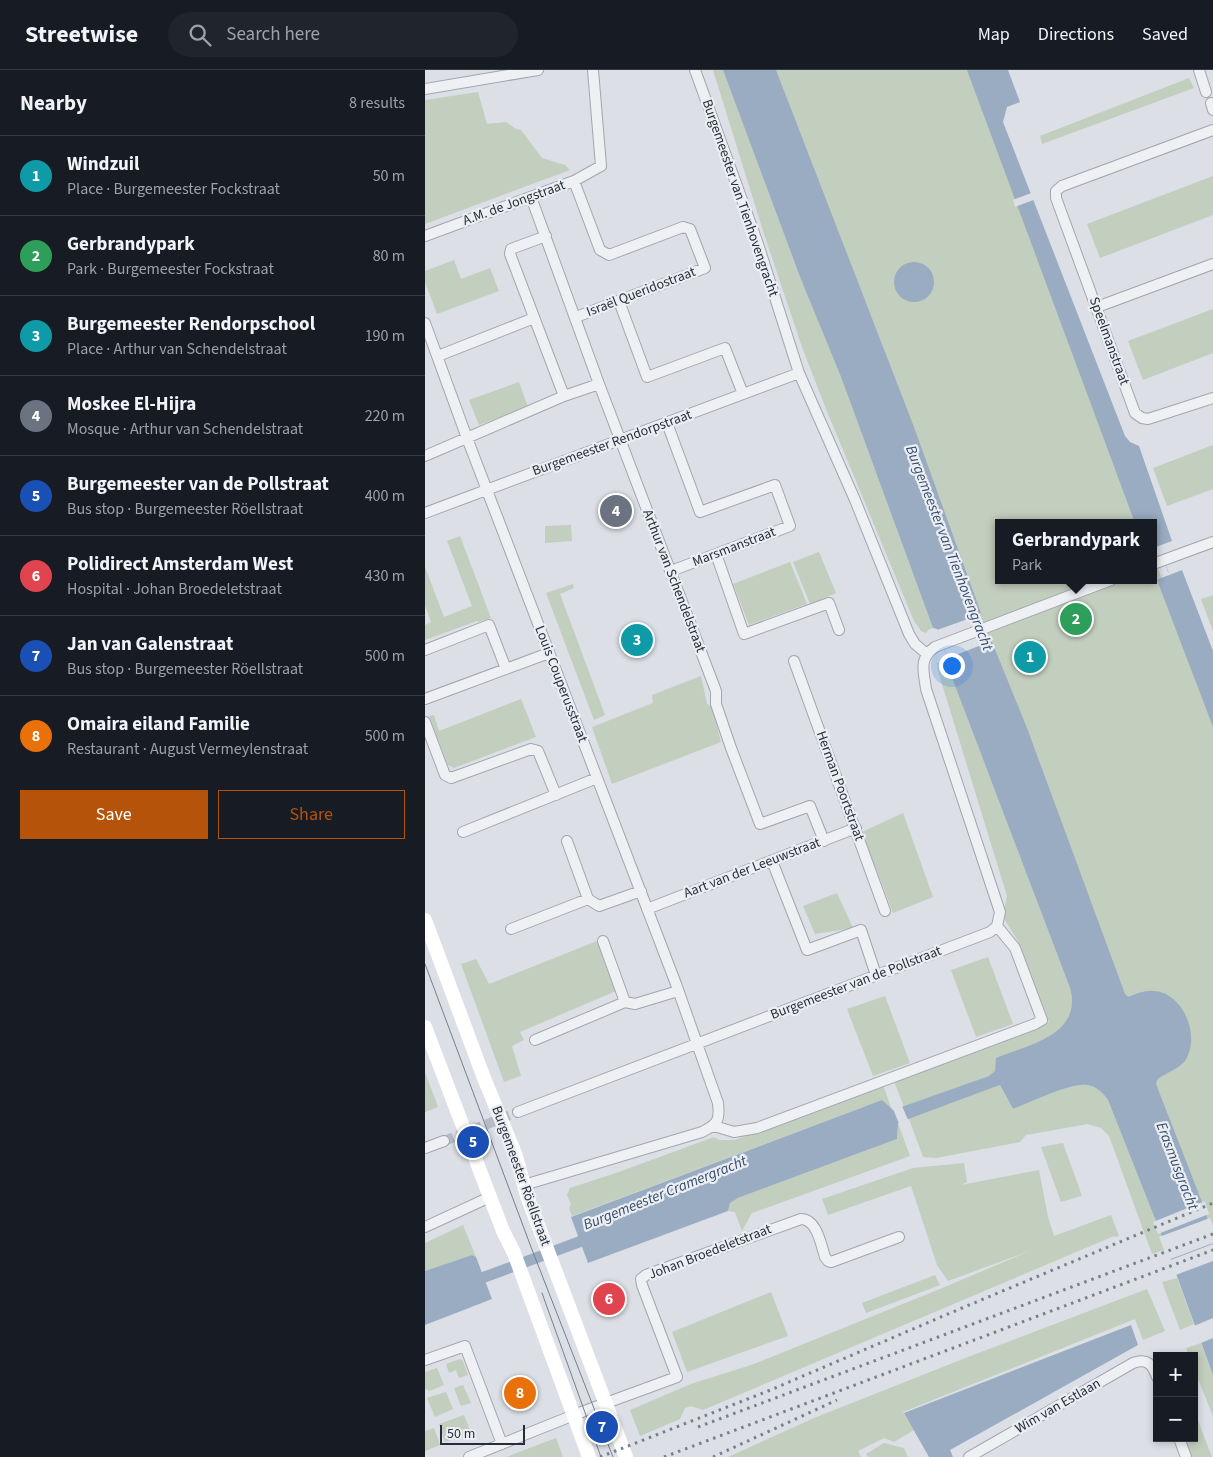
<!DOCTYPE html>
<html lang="en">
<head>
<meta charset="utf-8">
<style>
  body { margin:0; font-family:"Source Sans 3",sans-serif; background:#20242c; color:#f1f3f6 }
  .controls { position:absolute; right:15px; bottom:15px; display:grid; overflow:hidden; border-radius:0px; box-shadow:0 2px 8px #0003 }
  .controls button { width:45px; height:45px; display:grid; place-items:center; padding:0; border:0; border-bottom:1px solid #363941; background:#171b24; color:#f1f3f6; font:25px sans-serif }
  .scale { position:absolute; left:15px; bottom:12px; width:85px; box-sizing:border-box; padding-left:5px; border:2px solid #272d3a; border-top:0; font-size:14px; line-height:18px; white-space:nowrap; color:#272d3a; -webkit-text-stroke:4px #ebeef3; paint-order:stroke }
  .you { position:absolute; left:526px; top:595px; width:18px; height:18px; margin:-12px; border:4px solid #fff; border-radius:50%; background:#1a73e8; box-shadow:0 0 0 8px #1a73e833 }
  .badge { display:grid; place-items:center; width:32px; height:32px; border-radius:50%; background:#b45309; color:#fff; font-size:16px; font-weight:700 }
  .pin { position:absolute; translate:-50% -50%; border:2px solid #fff; box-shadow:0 1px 5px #0006 }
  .popup { position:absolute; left:570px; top:449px; width:162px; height:65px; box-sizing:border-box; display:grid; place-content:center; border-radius:0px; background:#171b24; filter:drop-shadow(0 1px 4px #0005); font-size:16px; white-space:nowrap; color:#9ea1a6 }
  .popup b { font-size:19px; color:#f1f3f6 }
  .popup::after { content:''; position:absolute; left:50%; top:100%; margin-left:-10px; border:10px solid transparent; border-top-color:#171b24 }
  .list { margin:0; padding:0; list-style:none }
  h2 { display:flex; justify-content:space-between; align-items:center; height:65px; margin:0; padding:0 20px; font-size:21px }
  h2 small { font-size:16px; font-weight:400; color:#9ea1a6 }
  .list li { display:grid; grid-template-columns:32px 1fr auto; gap:15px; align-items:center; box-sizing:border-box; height:80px; padding:0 20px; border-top:1px solid #363941 }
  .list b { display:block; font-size:19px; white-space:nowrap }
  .list p { margin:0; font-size:16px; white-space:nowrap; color:#9ea1a6 }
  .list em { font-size:16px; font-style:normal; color:#9ea1a6 }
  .actions { display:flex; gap:10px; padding:15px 20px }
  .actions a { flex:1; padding:11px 0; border:1px solid #b45309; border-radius:0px; text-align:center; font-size:18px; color:#b45309 }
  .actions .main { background:#b45309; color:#fff }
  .icon { flex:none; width:28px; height:28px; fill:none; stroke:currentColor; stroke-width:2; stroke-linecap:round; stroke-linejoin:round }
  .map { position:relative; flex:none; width:788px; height:1387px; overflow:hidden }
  header { display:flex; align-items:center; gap:30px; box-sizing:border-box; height:70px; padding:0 25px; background:#171b24; border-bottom:1px solid #363941 }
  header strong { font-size:24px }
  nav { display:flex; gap:28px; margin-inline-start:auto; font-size:18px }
  .search { width:350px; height:45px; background:#20242c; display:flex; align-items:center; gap:12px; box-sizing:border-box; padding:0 18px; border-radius:28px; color:#9ea1a6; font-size:19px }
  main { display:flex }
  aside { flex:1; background:#171b24 }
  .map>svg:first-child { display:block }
  .green { fill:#c2cebe }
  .water { fill:#9aacc2 }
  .pier { fill:#dcdfe5 }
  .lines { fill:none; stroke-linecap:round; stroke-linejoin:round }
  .canal { stroke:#9aacc2; stroke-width:11 }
  .minor-tunnel { stroke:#b8bbc3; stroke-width:10; stroke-dasharray:10 5; stroke-linecap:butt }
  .minor-casing { stroke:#a2a6ae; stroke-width:12 }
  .minor { stroke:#eef0f4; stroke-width:10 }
  .secondary { stroke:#fff; stroke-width:14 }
  .tram { stroke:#777f8d; stroke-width:1 }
  .rail { stroke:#777f8d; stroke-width:3; stroke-dasharray:2.5 5; stroke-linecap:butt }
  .labels { text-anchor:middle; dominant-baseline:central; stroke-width:4.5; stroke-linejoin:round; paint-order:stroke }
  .street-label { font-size:14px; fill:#272d3a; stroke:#ebeef3 }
  .water-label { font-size:15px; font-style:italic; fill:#354b6a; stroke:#ebeef3 }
</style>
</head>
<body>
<header>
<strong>Streetwise</strong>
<div class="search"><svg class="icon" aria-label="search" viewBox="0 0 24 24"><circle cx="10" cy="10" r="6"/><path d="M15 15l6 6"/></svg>Search here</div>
<nav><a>Map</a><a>Directions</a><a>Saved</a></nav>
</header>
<main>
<aside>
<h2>Nearby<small>8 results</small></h2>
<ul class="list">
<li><span class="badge" style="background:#0f9aa8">1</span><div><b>Windzuil</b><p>Place · Burgemeester Fockstraat</p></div><em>50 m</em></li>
<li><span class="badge" style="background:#2e9e5b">2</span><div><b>Gerbrandypark</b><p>Park · Burgemeester Fockstraat</p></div><em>80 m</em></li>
<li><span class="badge" style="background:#0f9aa8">3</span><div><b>Burgemeester Rendorpschool</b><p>Place · Arthur van Schendelstraat</p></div><em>190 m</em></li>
<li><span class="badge" style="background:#6b7280">4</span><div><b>Moskee El-Hijra</b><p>Mosque · Arthur van Schendelstraat</p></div><em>220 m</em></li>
<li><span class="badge" style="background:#1a4fb4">5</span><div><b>Burgemeester van de Pollstraat</b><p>Bus stop · Burgemeester Röellstraat</p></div><em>400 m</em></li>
<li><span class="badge" style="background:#e0444e">6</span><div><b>Polidirect Amsterdam West</b><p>Hospital · Johan Broedeletstraat</p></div><em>430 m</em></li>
<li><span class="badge" style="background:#1a4fb4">7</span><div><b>Jan van Galenstraat</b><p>Bus stop · Burgemeester Röellstraat</p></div><em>500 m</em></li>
<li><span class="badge" style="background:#e8710a">8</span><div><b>Omaira eiland Familie</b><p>Restaurant · August Vermeylenstraat</p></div><em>500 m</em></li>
</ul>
<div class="actions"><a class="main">Save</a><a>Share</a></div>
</aside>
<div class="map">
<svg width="788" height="1387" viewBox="0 0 788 1387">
  <rect width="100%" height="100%" fill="#dcdfe5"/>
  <path class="green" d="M288 0H298L375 207 416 307 508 558 503 560 501 563 496 561 489 551 401 339 377 277 339 164Z
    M342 0H549L716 453H574V510H728L729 488 788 641V1164L777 1132 697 941Z
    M764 8 769 18 617 74 615 66Z
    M53 22 62 54 81 52 91 59 96 60 117 88 140 95 145 100 0 154V30Z
    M788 106V145L675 188 662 154Z
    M29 190 36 209 65 198 74 221 12 244 0 212V201Z
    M788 239V283L718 310 703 271Z
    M94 312 103 337 54 355 44 330Z
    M788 375V419L742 436 728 398Z
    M146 455 147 471 120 473V456Z
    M35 466 66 548 53 552 52 551 0 570V555L6 552 0 535V497L19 547 47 536 22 471Z
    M394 482 411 523 385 534 368 492Z
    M365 492 382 534 324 555 308 514Z
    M148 514 149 518 135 524 180 645 169 650 121 523Z
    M788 525V561L776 529Z
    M521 592 645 918C654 950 633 962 609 976 596 983 583 990 571 997L570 1002 564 1006 479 1037 469 1011 624 952 593 871 578 847 582 826 513 601 512 593Z
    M276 606 282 634 287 637 296 672 187 714 167 657 228 633 227 625Z
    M96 629 111 667 29 698 23 695 4 646 9 645 14 661Z
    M478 743 508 827 468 843 437 762Z
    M412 823 428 858 390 864 378 836Z
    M172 871 191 921 95 962 99 970 87 976 96 1006 79 1012 36 894 51 889 64 914Z
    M563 887 588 954 551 967 526 900Z
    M460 926 485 993 448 1006 422 939Z
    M0 1002 13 1037 0 1042Z
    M458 1015 467 1040 457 1030 147 1146 144 1138 146 1134 142 1125 145 1118 191 1103 289 1067 294 1070H310Z
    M575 1015 588 1039C605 1033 644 1013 662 1015 671 1016 678 1023 683 1030L742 1179 727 1184 684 1066 676 1058 663 1054 601 1065 595 1072 511 1088 498 1087 484 1049Z
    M473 1053 485 1086 327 1143 317 1161 310 1142 303 1141 305 1133 313 1128 472 1069Z
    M638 1073 657 1126 636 1132 616 1077Z
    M539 1093 542 1112 536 1115 614 1100 623 1147 629 1166 686 1145 694 1166 690 1167 689 1166 278 1340 266 1336 260 1338 255 1349 215 1366 205 1340 266 1314 329 1294 515 1219 607 1180 523 1211 512 1195 486 1116 403 1145 397 1129 488 1098Z
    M38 1155 51 1187 47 1185 0 1201V1173Z
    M510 1205 515 1215 441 1243 437 1233Z
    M752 1208 769 1254 755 1260 737 1212Z
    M722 1219 740 1261 718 1270 710 1249 478 1342 489 1360 469 1372 459 1368 433 1381 436 1387H303L389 1348 543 1287Z
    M346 1222 363 1266 262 1302 247 1262Z
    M776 1273 788 1305V1346L769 1299V1286H764L761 1278Z
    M35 1289 38 1291 43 1305 34 1308 31 1300 24 1303 21 1294Z
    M12 1298 19 1315 5 1321 0 1319V1302Z
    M38 1315 46 1333 36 1336 29 1318Z
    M21 1322 28 1339 10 1347 2 1328Z
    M769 1340 787 1387H766L759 1368H769Z
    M39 1345 46 1363 20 1372 14 1354Z
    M9 1358 15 1375 0 1381V1361Z
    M131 1368 138 1387H81Z
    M459 1373 479 1378 483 1387H443L441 1384Z"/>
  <path class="water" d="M298 0H351L489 357 556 543 553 545 563 572H567L602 658 700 924 703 927C712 924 720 920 729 921 759 923 776 967 760 991 754 998 742 1003 734 1008L732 1010 731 1014 777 1132 788 1164V1305L742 1179 683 1030C678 1023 671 1016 662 1015 644 1013 605 1033 588 1039L575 1015 473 1053 472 1069 313 1128 305 1133 303 1141 163 1193 146 1147 457 1030 468 1040 564 1006 570 1001 571 988C603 975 658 965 645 918L521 592 523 589 512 559 508 558 416 307 375 207Z
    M542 0H583L595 32 582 37 578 52 700 366 705 372 714 376 747 471 736 475 734 478 744 503 747 504 757 500 788 581V657L732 510 736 508 738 505 729 481 728 453H710Z
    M469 212a20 20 0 1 1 40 0a20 20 0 1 1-40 0Z
    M47 1185 51 1187 67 1229 0 1255V1201Z
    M706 1255 713 1275 525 1380 528 1387H504L479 1343Z"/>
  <path class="pier" d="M609 122 611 129 590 137 588 130Z
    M736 475 735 478 743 502 747 504 736 508 738 505 729 482V478Z
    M554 545 564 572 523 588 512 560Z
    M477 1036 484 1052 475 1056 468 1039Z
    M780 1131 784 1144 733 1164 728 1152Z
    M785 1148 788 1156V1173L743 1190 734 1167Z
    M788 1174V1191L748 1206 743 1191Z
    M788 1248V1268L776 1273 769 1256Z"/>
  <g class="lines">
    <path class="canal" d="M46 1212 170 1166"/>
    <path class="minor-tunnel" d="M19 1071 93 1042"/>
    <defs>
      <path id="minor" d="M270 0 333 174 374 303 430 430 484 564 490 574 502 584
        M774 0 781 22
        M0 19 113 0
        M786 33 788 40
        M788 60 637 116 631 121V128L710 343 717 348 723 349 788 328
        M149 111 175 180 184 185 258 157 265 159 280 198 151 247
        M106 127 174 314 291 621V634L306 678 335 754 385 736 399 771
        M0 166 149 111 176 96 168 0
        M121 166 86 179 85 184 139 326
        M194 231 222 307 300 278 318 324
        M672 237 788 194
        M0 253 42 368 251 914 293 1033C295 1050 293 1054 277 1062L99 1115
        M13 286 109 248
        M242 353 275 442 350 415 365 456 246 501
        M0 386 139 326 174 314
        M0 443 374 303
        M291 484 319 564 404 533 414 560
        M728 494 788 472
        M0 580 64 555 81 599
        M369 591 460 841
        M0 629 124 583
        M0 652 20 705 26 708 106 679 113 681 131 725
        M38 762 172 708
        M142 771 163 829 174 836 216 821
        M347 791 382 880 436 860 451 905
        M222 839 431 758
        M572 856 575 842 501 619C499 602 493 589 510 577L686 510
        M86 859 163 829
        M178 871 200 932
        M110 970 200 932 210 934 253 921
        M93 1042 565 862 572 856
        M289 1056 309 1062 332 1058 610 954 617 950 590 878 572 856
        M0 1078 19 1071
        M0 1157 65 1127
        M0 1290 40 1276 77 1374
        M754 1368 761 1387
        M44 1387 154 1343 252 1307 217 1215 216 1209 221 1205 376 1149C392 1149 396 1175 400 1187L403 1191 406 1192 474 1167
        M544 1387 708 1293C722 1288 727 1294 732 1307"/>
    </defs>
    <use href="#minor" class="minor-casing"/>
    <use href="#minor" class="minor"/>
    <path class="secondary" d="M0 850 59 1008 91 1086 102 1126 201 1387
      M0 957 78 1161 89 1183 164 1387"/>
    <path class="tram" d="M0 894 106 1177 188 1387
      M117 1223 176 1387"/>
    <path class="rail" d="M273 1357 788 1164
      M175 1387 343 1321 537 1238 788 1133
      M239 1387 788 1180
      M288 1387 412 1330"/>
  </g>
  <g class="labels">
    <g class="street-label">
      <text transform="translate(315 128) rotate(71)">Burgemeester van Tienhovengracht</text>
      <text transform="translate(89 133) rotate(-20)">A.M. de Jongstraat</text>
      <text transform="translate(216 222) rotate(-21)">Israël Queridostraat</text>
      <text transform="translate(684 271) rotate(70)">Speelmanstraat</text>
      <text transform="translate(187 373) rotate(-20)">Burgemeester Rendorpstraat</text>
      <text transform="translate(309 477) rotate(-21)">Marsmanstraat</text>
      <text transform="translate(249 511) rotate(69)">Arthur van Schendelstraat</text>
      <text transform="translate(136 614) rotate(69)">Louis Couperusstraat</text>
      <text transform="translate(415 716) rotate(70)">Herman Poortstraat</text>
      <text transform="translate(327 798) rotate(-21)">Aart van der Leeuwstraat</text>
      <text transform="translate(431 913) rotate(-21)">Burgemeester van de Pollstraat</text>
      <text transform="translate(96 1106) rotate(70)">Burgemeester Röellstraat</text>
      <text transform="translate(285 1182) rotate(-21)">Johan Broedeletstraat</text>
      <text transform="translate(633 1336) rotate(-30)">Wim van Estlaan</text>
    </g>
    <g class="water-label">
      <text transform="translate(524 478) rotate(69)">Burgemeester van Tienhovengracht</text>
      <text transform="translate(752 1096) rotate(69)">Erasmusgracht</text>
      <text transform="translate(240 1123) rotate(-22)">Burgemeester Cramergracht</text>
    </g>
  </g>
</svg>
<div class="controls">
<button>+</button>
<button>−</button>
</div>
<div class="scale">50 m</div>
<div class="you"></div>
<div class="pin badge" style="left:605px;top:587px;background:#0f9aa8">1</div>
<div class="pin badge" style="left:651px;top:549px;background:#2e9e5b">2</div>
<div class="popup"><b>Gerbrandypark</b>Park</div>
<div class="pin badge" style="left:212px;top:570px;background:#0f9aa8">3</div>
<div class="pin badge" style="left:191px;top:441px;background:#6b7280">4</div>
<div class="pin badge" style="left:48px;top:1072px;background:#1a4fb4">5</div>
<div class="pin badge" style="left:184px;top:1229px;background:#e0444e">6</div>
<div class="pin badge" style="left:177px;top:1357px;background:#1a4fb4">7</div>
<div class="pin badge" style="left:95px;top:1323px;background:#e8710a">8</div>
</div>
</main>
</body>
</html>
